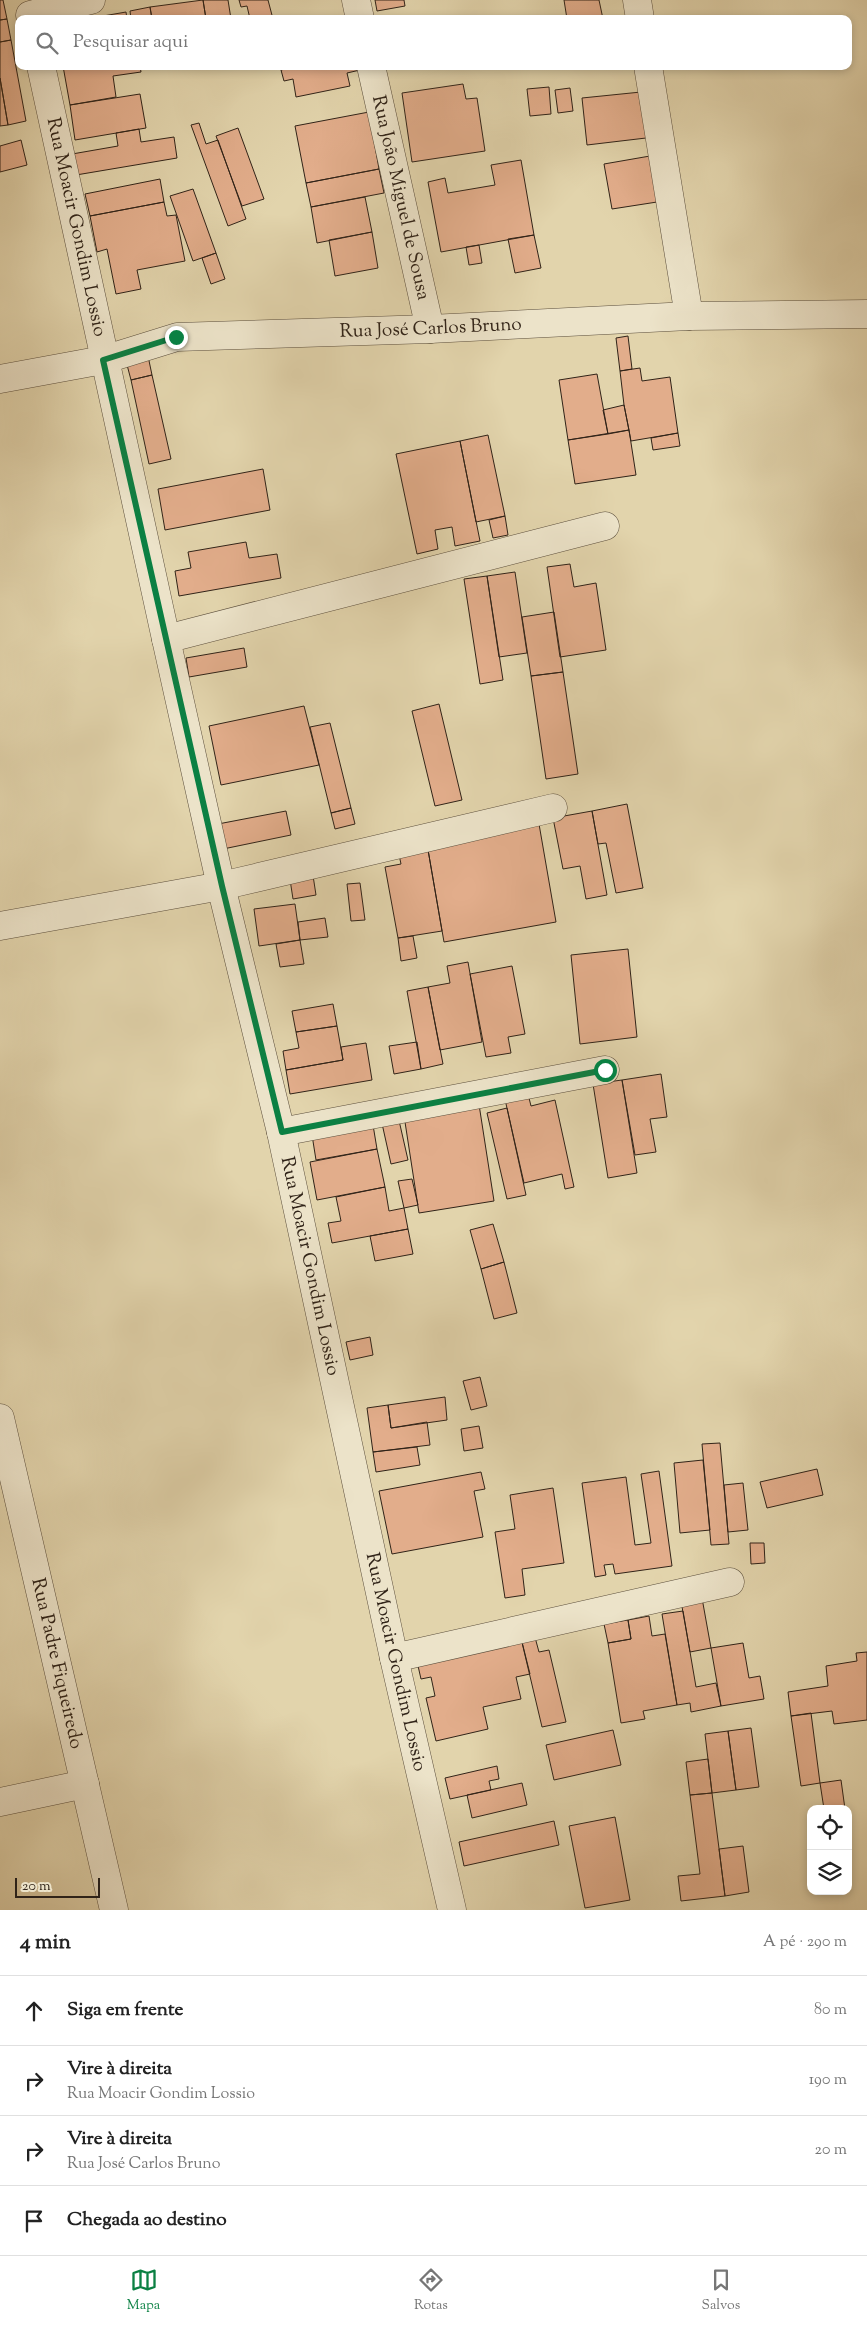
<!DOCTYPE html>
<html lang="pt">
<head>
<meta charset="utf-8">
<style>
  body { margin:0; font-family:"Sorts Mill Goudy",serif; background:#f2f2f2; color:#222 }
  .controls { position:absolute; right:15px; bottom:15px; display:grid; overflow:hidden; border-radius:10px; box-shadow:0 2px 8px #0003 }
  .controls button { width:45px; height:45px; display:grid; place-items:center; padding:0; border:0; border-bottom:1px solid #e0e0e0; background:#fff; color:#222; font:25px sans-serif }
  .scale { position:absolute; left:15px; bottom:12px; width:85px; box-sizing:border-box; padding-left:5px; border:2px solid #302318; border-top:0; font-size:14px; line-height:18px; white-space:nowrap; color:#302318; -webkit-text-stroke:4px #ece3c9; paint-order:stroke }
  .stop { position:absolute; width:15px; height:15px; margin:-11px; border:4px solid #0b8043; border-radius:50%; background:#fff }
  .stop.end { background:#0b8043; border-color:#fff; box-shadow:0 1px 5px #0008 }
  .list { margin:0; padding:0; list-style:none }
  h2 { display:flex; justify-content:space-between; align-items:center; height:65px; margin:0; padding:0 20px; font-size:21px }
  h2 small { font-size:16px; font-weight:400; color:#767676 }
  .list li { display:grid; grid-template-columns:32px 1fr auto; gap:15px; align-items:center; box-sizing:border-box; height:70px; padding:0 20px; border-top:1px solid #e0e0e0 }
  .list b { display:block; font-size:19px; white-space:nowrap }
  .list p { margin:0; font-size:16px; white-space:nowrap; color:#767676 }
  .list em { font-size:16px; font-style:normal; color:#767676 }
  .icon { flex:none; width:28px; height:28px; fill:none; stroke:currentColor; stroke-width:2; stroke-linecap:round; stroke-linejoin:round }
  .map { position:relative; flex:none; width:867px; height:1910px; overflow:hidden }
  .search { position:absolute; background:#fff; box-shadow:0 2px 8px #0003; left:15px; right:15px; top:15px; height:55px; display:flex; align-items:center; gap:12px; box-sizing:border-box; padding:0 18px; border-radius:10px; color:#767676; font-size:19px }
  .sheet { height:345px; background:#fff }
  nav { display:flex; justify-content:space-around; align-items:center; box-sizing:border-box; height:70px; border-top:1px solid #e0e0e0; background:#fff; font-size:14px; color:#767676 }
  nav a { display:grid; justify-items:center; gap:2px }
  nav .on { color:#0b8043 }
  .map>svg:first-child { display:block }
  .building { fill:#e2ad8b; stroke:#302318 }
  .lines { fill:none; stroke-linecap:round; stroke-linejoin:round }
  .minor-casing { stroke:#5c4f3d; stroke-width:29 }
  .minor { stroke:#ece3c9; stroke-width:28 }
  .route { stroke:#0b8043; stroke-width:6 }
  .labels { text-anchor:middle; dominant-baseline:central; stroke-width:4; stroke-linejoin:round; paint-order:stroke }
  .street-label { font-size:19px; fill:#302318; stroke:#ece3c9 }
</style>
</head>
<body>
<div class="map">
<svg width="867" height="1910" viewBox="0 0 867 1910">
  <rect width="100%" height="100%" fill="#e2d4ac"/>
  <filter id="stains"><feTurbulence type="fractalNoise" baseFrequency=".004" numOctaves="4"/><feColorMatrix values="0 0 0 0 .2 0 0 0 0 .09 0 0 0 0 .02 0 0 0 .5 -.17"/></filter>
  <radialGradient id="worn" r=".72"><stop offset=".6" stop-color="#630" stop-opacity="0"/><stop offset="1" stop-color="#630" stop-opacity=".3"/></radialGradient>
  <path class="building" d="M0 0H3L7 19 0 20Z
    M203 0 206 19H152L150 7Z
    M203 0H228L231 19H206Z
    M239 0H268L273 19H250L247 6 241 7Z
    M375 0H404L405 6 377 11Z
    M564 0H599L603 19H567Z
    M150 7 152 19H131L130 11Z
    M126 12 127 19H86Z
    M7 19 11 40 0 42V20Z
    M11 40 26 121 8 125 0 78V42Z
    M63 66H140L141 72 113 76 116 97 70 105Z
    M360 66V70L347 73 350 86 296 97 293 79 284 81 281 70 298 66Z
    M0 78 8 125 0 126Z
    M463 84 466 99 477 98 485 151 412 162 402 93Z
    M549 87 551 114 530 116 527 89Z
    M570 88 573 111 558 113 555 90Z
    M641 92 646 138 587 145 582 98Z
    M140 94 146 128 75 140 70 105Z
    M369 112 379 169 306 183 295 126Z
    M199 123 206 144 218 140 246 219 228 226 191 125Z
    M238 128 264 199 242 206 216 136Z
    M139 129 141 142 174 137 177 158 76 175 72 154 118 146 116 133Z
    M21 140 27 165 0 172V146Z
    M650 156 657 202 612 209 604 164Z
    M521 160 534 235 441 252 428 182 445 178 448 193 495 185 491 165Z
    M379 169 384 193 311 207 306 183Z
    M160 179 164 202 90 216 85 194Z
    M193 189 216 253 193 261 170 196Z
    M365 197 372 232 317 243 311 207Z
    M164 202 167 216 176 215 185 261 137 270 141 289 116 294 107 249 97 252 90 216Z
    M372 232 378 268 335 276 329 240Z
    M534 235 541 268 515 273 508 239Z
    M479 245 482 263 469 265 466 247Z
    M216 253 225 279 211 284 202 258Z
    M628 336 632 369 620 371 616 338Z
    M148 356 152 375 131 380 126 361Z
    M640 368 642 381 670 377 678 433 631 441 624 405 620 371Z
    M597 374 608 434 568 440 559 380Z
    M152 375 171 459 149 464 131 380Z
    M624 405 629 430 608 434 603 410Z
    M629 430 636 475 575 484 568 440Z
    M678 433 680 446 653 450 651 438Z
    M488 435 505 516 476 522 460 441Z
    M460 441 480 541 455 546 452 527 435 530 438 549 417 554 396 454Z
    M263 469 270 510 165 530 158 489Z
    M505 516 508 535 493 538 489 520Z
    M246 542 249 558 277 554 281 578 179 596 175 571 191 568 188 552Z
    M570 564 574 587 596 583 606 650 560 657 547 567Z
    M515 572 527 653 499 657 487 576Z
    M487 576 503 680 480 684 464 579Z
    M554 612 563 672 531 676 522 617Z
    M244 648 247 667 189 677 186 658Z
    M563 672 578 774 546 779 531 676Z
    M439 704 462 800 435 806 412 711Z
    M304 706 319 765 221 785 209 726Z
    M330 723 351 808 331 813 310 727Z
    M627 804 643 888 616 893 606 843 598 844 592 811Z
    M351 808 355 824 335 829 331 813Z
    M286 811 291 835 223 849 218 824Z
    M592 811 607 895 586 899 580 866 563 869 553 818Z
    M539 824 556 922 444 942 427 844Z
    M427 844 442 931 398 938 385 867 401 864 398 850Z
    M312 869 316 895 293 899 289 873Z
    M360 883 365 920 351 921 347 884Z
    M295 904 300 940 259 946 254 909Z
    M325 918 328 937 300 940 298 922Z
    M413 936 417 958 401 961 398 938Z
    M300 940 304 964 280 967 276 944Z
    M628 949 637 1037 580 1044 571 955Z
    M468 962 482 1042 440 1050 428 987 450 983 447 966Z
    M512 966 525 1034 508 1037 511 1053 486 1057 470 974Z
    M428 987 443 1064 421 1069 407 991Z
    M333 1004 337 1026 296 1032 292 1011Z
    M337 1026 343 1060 286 1070 283 1051 299 1048 296 1032Z
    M417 1042 421 1069 394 1074 389 1046Z
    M366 1043 372 1080 290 1094 286 1070 343 1060 341 1047Z
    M661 1074 667 1117 650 1119 656 1152 635 1155 622 1080Z
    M622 1080 637 1173 608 1178 593 1084Z
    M527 1090 531 1106 555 1100 574 1187 565 1189 562 1174 524 1183 504 1095Z
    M478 1098 494 1201 419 1213 403 1109Z
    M507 1108 526 1195 507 1199 487 1113Z
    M398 1116 408 1160 391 1164 381 1119Z
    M373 1125 377 1149 316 1160 312 1135Z
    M377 1149 385 1187 317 1200 310 1162Z
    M412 1179 418 1205 404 1208 398 1181Z
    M385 1187 389 1211 404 1208 408 1229 332 1243 328 1223 341 1221 336 1197Z
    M493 1224 504 1262 481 1269 470 1230Z
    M408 1229 413 1254 375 1261 370 1236Z
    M504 1262 517 1313 494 1319 481 1269Z
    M370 1337 373 1355 350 1360 346 1342Z
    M480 1377 487 1406 471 1410 463 1381Z
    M445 1397 447 1420 391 1428 388 1405Z
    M388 1405 391 1428 427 1422 430 1445 373 1452 367 1408Z
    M479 1426 483 1448 464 1451 461 1429Z
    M720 1443 729 1544 711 1545 702 1444Z
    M417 1447 420 1465 376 1472 373 1452Z
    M703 1460 710 1530 680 1533 674 1463Z
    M817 1469 823 1495 767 1508 760 1482Z
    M659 1471 672 1566 615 1574 613 1564 604 1565 606 1575 595 1577 582 1483 626 1477 635 1545 651 1543 641 1474Z
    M481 1472 485 1489 474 1491 483 1537 392 1554 379 1491Z
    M743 1483 748 1530 728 1532 724 1485Z
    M553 1488 564 1563 522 1569 525 1595 505 1598 495 1532 515 1529 510 1495Z
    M750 1543H764L765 1563 751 1564Z
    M702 1598 711 1648 690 1652 681 1601Z
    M683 1611 696 1687 716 1683 721 1706 691 1712 690 1703 677 1705 662 1614Z
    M649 1616 652 1636 665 1634 677 1705 643 1711 645 1719 621 1723 608 1643 631 1639 628 1620Z
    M628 1620 631 1639 608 1643 604 1624Z
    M533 1630 539 1652 549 1650 566 1722 542 1727 520 1634Z
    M520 1634 530 1674 516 1677 521 1699 483 1707 488 1729 436 1741 426 1698 435 1696 431 1677 421 1679 416 1657Z
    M743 1643 749 1678 760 1676 764 1699 721 1706 711 1648Z
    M867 1652V1720L834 1724 832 1711 791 1716 788 1692 828 1686 826 1666 857 1661 856 1653Z
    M811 1713 820 1783 801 1786 791 1716Z
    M751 1728 759 1787 736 1790 728 1731Z
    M613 1730 621 1765 554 1780 546 1745Z
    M728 1731 736 1790 712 1793 705 1734Z
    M708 1759 712 1793 690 1795 686 1762Z
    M497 1766 499 1779 489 1781 491 1790 450 1799 445 1778Z
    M841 1780 845 1809H824L820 1783Z
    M522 1783 527 1805 472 1818 467 1795Z
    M712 1793 725 1896 681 1901 678 1876 700 1874 690 1795Z
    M615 1817 630 1900 585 1908 569 1826Z
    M554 1821 559 1845 464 1866 459 1842Z
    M743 1846 749 1892 725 1896 719 1849Z"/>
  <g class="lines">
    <defs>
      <g id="minor">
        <path d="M356 0 360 19"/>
        <path d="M637 0 640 19"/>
        <path d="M30 15 91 0"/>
        <path id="s1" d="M41 66 166 639 221 886 281 1132 394 1658 452 1910"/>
        <path id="s2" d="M371 66 430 329"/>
        <path d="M648 66 689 316"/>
        <path id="s3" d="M0 379 103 360 177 337 430 329 689 316 867 314"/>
        <path d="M166 639 605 526"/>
        <path d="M0 926 221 886 553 808"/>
        <path d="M281 1132 605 1070"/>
        <path id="s4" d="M0 1418 114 1910"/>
        <path d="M394 1658 730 1582"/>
        <path d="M0 1802 85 1784"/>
      </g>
    </defs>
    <use href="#minor" class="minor-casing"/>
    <use href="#minor" class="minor"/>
  </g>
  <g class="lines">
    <path class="route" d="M176 337 103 360 222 886 282 1132 605 1070"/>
  </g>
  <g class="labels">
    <g class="street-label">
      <text stroke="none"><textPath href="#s2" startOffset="135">Rua João Miguel de Sousa</textPath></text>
      <text stroke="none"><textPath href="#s1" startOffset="165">Rua Moacir Gondim Lossio</textPath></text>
      <text stroke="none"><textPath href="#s3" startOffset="436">Rua José Carlos Bruno</textPath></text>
      <text stroke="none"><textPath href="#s1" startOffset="1230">Rua Moacir Gondim Lossio</textPath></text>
      <text stroke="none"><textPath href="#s1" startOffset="1635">Rua Moacir Gondim Lossio</textPath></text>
      <text stroke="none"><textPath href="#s4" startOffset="252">Rua Padre Fiqueiredo</textPath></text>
    </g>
  </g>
  <rect width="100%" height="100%" filter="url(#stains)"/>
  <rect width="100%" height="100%" fill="url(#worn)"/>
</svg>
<div class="controls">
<button><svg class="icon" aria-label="locate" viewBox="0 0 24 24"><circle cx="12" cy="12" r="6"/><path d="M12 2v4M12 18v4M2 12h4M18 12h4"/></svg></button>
<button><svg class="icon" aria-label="layers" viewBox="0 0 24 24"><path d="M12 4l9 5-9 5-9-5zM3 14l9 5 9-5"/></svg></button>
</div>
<div class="scale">20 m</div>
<div class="stop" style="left:605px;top:1070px"></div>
<div class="stop end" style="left:176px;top:337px"></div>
<div class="search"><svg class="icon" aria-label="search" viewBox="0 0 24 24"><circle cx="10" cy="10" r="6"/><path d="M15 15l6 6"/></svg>Pesquisar aqui</div>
</div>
<section class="sheet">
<h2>4 min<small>A pé · 290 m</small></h2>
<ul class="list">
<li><svg class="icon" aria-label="ahead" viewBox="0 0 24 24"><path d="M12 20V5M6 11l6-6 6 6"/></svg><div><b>Siga em frente</b></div><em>80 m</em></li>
<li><svg class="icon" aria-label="right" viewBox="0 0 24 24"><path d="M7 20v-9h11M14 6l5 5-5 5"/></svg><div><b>Vire à direita</b><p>Rua Moacir Gondim Lossio</p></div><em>190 m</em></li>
<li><svg class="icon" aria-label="right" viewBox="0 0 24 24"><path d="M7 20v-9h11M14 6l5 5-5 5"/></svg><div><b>Vire à direita</b><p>Rua José Carlos Bruno</p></div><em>20 m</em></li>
<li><svg class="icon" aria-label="arrive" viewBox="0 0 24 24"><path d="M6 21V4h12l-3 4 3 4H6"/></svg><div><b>Chegada ao destino</b></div></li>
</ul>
</section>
<nav>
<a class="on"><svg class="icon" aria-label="map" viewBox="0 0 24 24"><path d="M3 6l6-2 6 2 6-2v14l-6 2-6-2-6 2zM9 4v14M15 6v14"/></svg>Mapa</a>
<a><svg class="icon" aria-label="directions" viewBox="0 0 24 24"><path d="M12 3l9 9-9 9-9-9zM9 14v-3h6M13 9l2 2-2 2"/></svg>Rotas</a>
<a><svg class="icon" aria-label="saved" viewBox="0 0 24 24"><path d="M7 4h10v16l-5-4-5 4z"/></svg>Salvos</a>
</nav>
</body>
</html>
